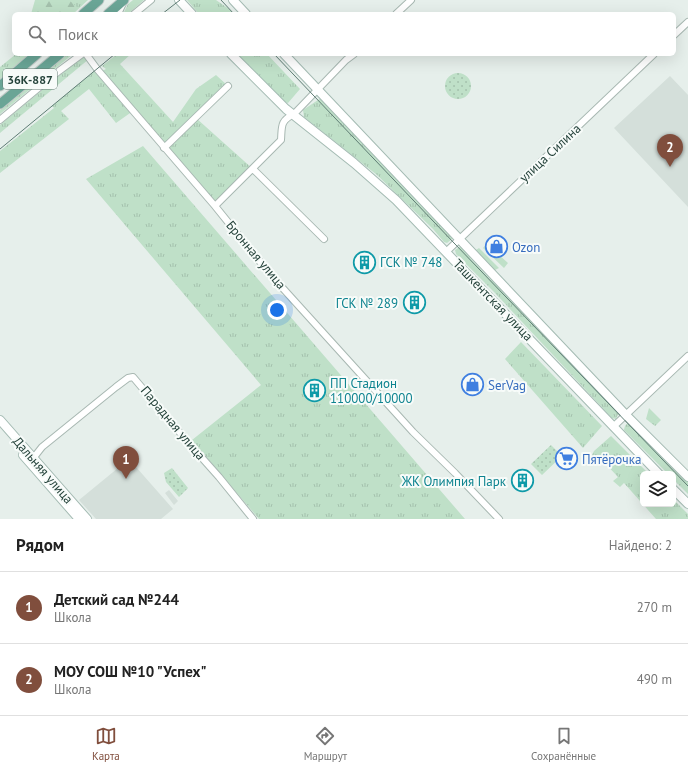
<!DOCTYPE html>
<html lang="ru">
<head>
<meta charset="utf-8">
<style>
  body { margin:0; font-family:"PT Sans",sans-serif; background:#f2f2f2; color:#222 }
  .controls { position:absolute; right:12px; bottom:12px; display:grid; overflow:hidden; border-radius:6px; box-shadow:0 4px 16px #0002 }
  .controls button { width:36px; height:36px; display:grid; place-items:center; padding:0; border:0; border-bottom:1px solid #e0e0e0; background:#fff; color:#222; font:20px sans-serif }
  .you { position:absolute; left:277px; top:310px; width:14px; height:14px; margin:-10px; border:3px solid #fff; border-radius:50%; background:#1a73e8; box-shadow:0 0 0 6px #1a73e833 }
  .badge { display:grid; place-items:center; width:26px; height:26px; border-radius:50%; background:#804e3d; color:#fff; font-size:13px; font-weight:700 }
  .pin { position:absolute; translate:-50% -33px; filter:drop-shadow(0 1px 2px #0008) }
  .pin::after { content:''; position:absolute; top:21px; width:14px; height:12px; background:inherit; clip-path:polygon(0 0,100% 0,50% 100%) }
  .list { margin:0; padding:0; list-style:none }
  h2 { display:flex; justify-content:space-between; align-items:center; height:52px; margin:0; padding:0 16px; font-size:17px }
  h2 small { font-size:13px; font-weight:400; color:#767676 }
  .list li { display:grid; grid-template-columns:26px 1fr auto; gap:12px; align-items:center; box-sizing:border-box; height:72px; padding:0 16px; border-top:1px solid #e0e0e0 }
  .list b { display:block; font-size:15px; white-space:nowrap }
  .list p { margin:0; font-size:13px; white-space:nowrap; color:#767676 }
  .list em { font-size:13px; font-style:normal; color:#767676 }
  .icon { flex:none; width:22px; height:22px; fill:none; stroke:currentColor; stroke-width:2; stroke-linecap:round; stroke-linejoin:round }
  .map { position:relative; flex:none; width:688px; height:519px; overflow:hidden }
  .search { position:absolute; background:#fff; box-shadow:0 4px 16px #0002; left:12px; right:12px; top:12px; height:44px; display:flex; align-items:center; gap:10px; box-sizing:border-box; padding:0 14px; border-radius:6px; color:#767676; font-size:15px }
  .sheet { height:196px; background:#fff }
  nav { display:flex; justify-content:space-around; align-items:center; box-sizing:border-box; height:56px; border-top:1px solid #e0e0e0; background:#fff; font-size:11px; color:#767676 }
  nav a { display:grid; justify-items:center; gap:2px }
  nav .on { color:#804e3d }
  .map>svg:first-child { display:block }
  .built { fill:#d4dfda }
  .grass { fill:url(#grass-tufts) }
  .forest { fill:url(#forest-firs) }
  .park { fill:url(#park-dots) }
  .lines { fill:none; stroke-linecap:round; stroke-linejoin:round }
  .street-casing { stroke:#a8b8b2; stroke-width:8 }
  .secondary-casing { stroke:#a4bbb3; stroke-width:10 }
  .primary-casing { stroke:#c2cac8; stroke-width:11 }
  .street { stroke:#fff; stroke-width:6 }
  .secondary { stroke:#fff; stroke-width:8 }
  .primary { stroke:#6aa596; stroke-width:9 }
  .tram { stroke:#5f7d75; stroke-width:1 }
  .labels { text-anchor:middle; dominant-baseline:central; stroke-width:4; stroke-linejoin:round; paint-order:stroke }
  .shield { fill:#f7fbf9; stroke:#637a73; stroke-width:1 }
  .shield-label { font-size:12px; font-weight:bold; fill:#24423a }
  .street-label { font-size:13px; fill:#24423a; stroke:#f7fbf9 }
  .shop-label { font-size:13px; fill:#366cbe; stroke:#f7fbf9; text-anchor:start }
  .culture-label { font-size:13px; fill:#0d838f; stroke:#f7fbf9; text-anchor:start }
</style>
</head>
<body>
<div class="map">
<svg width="688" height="519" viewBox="0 0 688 519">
  <defs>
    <pattern id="grass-tufts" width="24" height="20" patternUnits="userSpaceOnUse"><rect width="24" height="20" fill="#bfe0c8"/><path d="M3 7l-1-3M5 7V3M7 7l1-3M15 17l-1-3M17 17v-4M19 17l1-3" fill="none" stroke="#a4c1ad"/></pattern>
    <pattern id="forest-firs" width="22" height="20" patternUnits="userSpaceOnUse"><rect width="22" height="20" fill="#bfe0c8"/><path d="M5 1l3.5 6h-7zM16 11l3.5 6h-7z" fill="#a4c1ad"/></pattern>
    <pattern id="park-dots" width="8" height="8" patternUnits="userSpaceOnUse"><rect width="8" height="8" fill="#bfe0c8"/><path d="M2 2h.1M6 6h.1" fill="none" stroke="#a4c1ad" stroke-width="1.8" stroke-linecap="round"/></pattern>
  </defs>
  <rect width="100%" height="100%" fill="#e6efeb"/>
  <path class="built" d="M670 76 688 95V207L614 128Z
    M129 459 173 509 161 519H96L79 500Z
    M169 490 178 501 174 505 165 493Z"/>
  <path class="grass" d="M35 0H88L73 14H31Z
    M133 0H144L128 14H123L128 4Z
    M187 0H216L229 9 234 14H199Z
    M16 54H27L26 57 0 79V67Z
    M66 54H73L0 114V110Z
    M117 54H131L120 64 173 122 196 89 216 75 228 86 196 118 253 169 215 206 133 111 116 123 89 89 61 111 69 119 0 173V151L54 108 52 106 97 69 100 72 106 69 102 66Z
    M237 54H267L300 89 288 103 285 102Z
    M82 57 89 59 0 133V125Z
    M321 98 453 236 452 239 447 243 444 242 433 229 377 175 304 117 303 110Z
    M143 146 465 519H259L192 440 261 385 86 179Z
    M461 246 471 256 470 258 490 279 502 287 619 412 616 419 612 418 495 293 456 254 455 250Z
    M479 248 499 268 495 270 476 250Z
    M521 342 602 426 583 448 505 359Z
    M649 408 661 420 655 426 646 419Z
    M633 422 688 479V494L673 479V474H668L624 430C625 424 627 423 633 422Z
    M611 436 649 474H643V504H673V499L688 514V519H656L624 483 620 487 613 481 618 477 602 460H595L592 455 594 451Z"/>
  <path class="forest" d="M36 0H69L78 8 72 14H31L41 9Z
    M487 244 508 263 504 268 483 248Z"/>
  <path class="park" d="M445 86a13 13 0 1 1 26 0a13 13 0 1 1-26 0Z
    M551 445 562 456 542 475 531 464Z
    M172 468 188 488 179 497 166 482 164 473Z"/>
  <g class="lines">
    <defs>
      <path id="street" d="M118 14 123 3
        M134 14 151 0
        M396 14 411 0
        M674 35 688 22
        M86 54 97 69 215 206 269 273 413 432 455 473 499 519
        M0 120 59 71 82 54
        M164 148 228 86
        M253 169 324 239
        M215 206 281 140C282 126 280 121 294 114L346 60 354 54
        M446 252 654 54
        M613 427 688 356
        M31 461 42 447 116 387 128 378 133 377 187 441 219 477 253 519"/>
      <path id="secondary" d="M179 0 192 14
        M233 0 246 14
        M231 54 286 109 354 163 396 200 659 474
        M284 54 626 415 688 477
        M0 420 87 519
        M23 455 79 519
        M673 489 688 504"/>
      <path id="primary" d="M83 14 99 0
        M108 14 124 0
        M0 86 37 54
        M0 104 60 54"/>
    </defs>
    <use href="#street" class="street-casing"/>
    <use href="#secondary" class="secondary-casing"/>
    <use href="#primary" class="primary-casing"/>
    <use href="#street" class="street"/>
    <use href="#secondary" class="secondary"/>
    <use href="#primary" class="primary"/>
    <path class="tram" d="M221 0 234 14
      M162 14 180 0
      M274 54 454 243 688 486
      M0 149 115 54"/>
  </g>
  <defs>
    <symbol id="shop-ring" viewBox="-11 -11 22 22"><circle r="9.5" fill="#f7fbf9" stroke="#3f7fe0" stroke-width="1.5"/><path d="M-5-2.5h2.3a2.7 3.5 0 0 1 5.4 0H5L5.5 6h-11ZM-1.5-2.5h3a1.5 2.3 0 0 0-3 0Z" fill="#3f7fe0"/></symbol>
    <symbol id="building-ring" viewBox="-11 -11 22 22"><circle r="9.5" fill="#f7fbf9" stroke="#0f9aa8" stroke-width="1.5"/><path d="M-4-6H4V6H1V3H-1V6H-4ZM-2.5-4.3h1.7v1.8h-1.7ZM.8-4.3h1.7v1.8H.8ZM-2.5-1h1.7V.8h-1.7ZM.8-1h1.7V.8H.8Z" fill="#0f9aa8"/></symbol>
    <symbol id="supermarket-ring" viewBox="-11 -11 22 22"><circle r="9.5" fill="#f7fbf9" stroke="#3f7fe0" stroke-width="1.5"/><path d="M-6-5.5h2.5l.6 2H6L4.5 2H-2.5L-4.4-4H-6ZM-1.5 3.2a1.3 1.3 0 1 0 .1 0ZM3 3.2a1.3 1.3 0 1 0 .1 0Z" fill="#3f7fe0"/></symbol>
  </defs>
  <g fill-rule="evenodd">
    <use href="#shop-ring" x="484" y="234" width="25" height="25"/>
    <use href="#building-ring" x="352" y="250" width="25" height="25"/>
    <use href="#building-ring" x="402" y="290" width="25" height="25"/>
    <use href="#shop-ring" x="460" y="372" width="25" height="25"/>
    <use href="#building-ring" x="302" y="378" width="25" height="25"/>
    <use href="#supermarket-ring" x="554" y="446" width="25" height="25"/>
    <use href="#building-ring" x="510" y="468" width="25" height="25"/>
  </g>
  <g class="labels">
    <rect class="shield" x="3" y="69" width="54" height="20" rx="3"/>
    <g class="shield-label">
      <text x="30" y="79">36К-887</text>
    </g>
    <g class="street-label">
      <text transform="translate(550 153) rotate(-43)">улица Силина</text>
      <text transform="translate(256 255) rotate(50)">Бронная улица</text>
      <text transform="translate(493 300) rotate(46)">Ташкентская улица</text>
      <text transform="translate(173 423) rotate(50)">Парадная улица</text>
      <text transform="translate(43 470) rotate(49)">Дальняя улица</text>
    </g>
    <g class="shop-label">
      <text x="512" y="247">Ozon</text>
      <text x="488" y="385">SerVag</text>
      <text x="582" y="459">Пятёрочка</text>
    </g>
    <g class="culture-label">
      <text x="380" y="262">ГСК № 748</text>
      <text x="398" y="303" text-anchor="end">ГСК № 289</text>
      <text x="330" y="383">ПП Стадион<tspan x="330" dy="15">110000/10000</tspan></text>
      <text x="506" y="481" text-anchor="end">ЖК Олимпия Парк</text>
    </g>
  </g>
</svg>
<div class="controls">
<button><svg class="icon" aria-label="layers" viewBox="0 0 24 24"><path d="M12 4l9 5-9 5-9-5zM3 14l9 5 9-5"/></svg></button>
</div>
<div class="you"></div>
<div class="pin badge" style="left:126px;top:479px">1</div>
<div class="pin badge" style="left:670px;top:167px">2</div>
<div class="search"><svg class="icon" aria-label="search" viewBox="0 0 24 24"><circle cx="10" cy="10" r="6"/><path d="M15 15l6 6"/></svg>Поиск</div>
</div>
<section class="sheet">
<h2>Рядом<small>Найдено: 2</small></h2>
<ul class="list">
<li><span class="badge">1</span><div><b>Детский сад №244</b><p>Школа</p></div><em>270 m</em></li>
<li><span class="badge">2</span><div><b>МОУ СОШ №10 &quot;Успех&quot;</b><p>Школа</p></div><em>490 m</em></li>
</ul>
</section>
<nav>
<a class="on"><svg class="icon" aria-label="map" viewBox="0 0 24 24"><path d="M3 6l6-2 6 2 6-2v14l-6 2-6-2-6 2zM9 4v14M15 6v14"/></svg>Карта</a>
<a><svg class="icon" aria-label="directions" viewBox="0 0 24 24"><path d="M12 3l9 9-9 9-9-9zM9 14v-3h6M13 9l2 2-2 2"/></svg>Маршрут</a>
<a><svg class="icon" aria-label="saved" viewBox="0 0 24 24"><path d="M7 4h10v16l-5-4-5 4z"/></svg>Сохранённые</a>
</nav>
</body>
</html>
